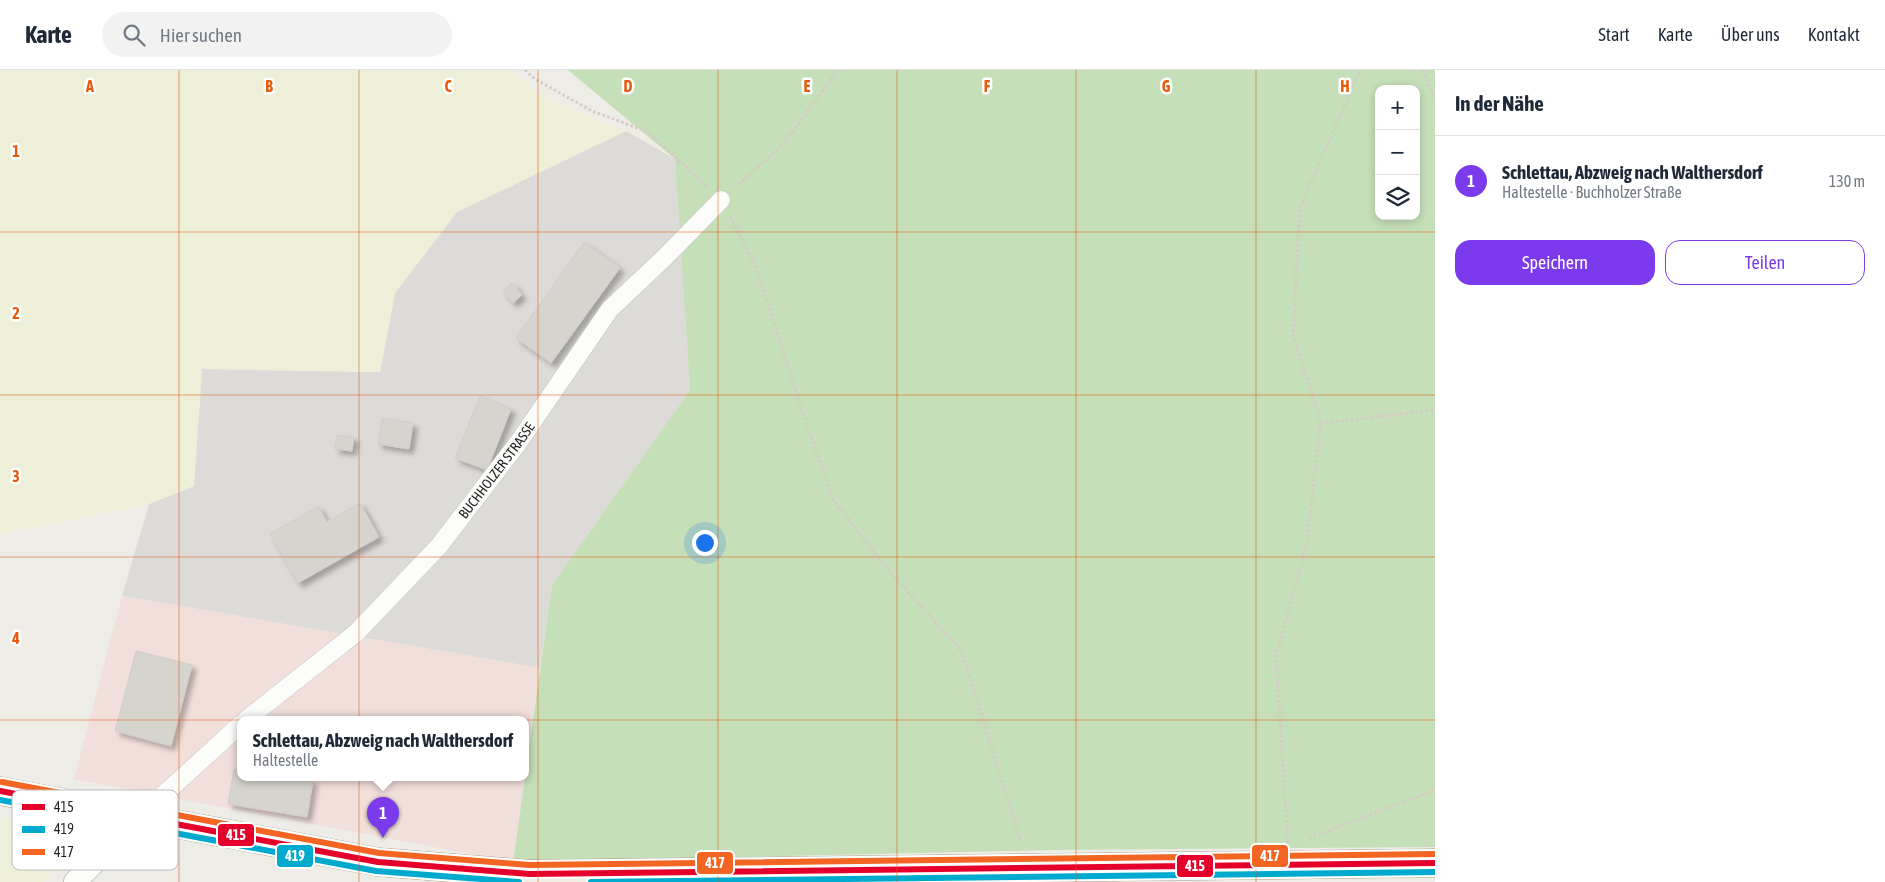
<!DOCTYPE html>
<html lang="de">
<head>
<meta charset="utf-8">
<style>
  body { margin:0; font-family:"Asap Condensed",sans-serif; background:#f2f2f3; color:#1f2937 }
  .controls { position:absolute; right:15px; top:15px; display:grid; overflow:hidden; border-radius:10px; box-shadow:0 2px 8px #0003 }
  .controls button { width:45px; height:45px; display:grid; place-items:center; padding:0; border:0; border-bottom:1px solid #e0e1e3; background:#fff; color:#1f2937; font:25px sans-serif }
  .you { position:absolute; left:704px; top:472px; width:18px; height:18px; margin:-12px; border:4px solid #fff; border-radius:50%; background:#1a73e8; box-shadow:0 0 0 8px #1a73e833 }
  .badge { display:grid; place-items:center; width:32px; height:32px; border-radius:50%; background:#7c3aed; color:#fff; font-size:16px; font-weight:700 }
  .pin { position:absolute; translate:-50% -41px; filter:drop-shadow(0 1px 2px #0008) }
  .pin::after { content:''; position:absolute; top:26px; width:18px; height:15px; background:inherit; clip-path:polygon(0 0,100% 0,50% 100%) }
  .popup { position:absolute; left:237px; top:646px; width:292px; height:65px; box-sizing:border-box; display:grid; place-content:center; border-radius:10px; background:#fff; filter:drop-shadow(0 1px 4px #0005); font-size:16px; white-space:nowrap; color:#747a83 }
  .popup b { font-size:19px; color:#1f2937 }
  .popup::after { content:''; position:absolute; left:50%; top:100%; margin-left:-10px; border:10px solid transparent; border-top-color:#fff }
  .list { margin:0; padding:0; list-style:none }
  h2 { display:flex; justify-content:space-between; align-items:center; height:65px; margin:0; padding:0 20px; font-size:21px }
  h2 small { font-size:16px; font-weight:400; color:#747a83 }
  .list li { display:grid; grid-template-columns:32px 1fr auto; gap:15px; align-items:center; box-sizing:border-box; height:90px; padding:0 20px; border-top:1px solid #e0e1e3 }
  .list b { display:block; font-size:19px; white-space:nowrap }
  .list p { margin:0; font-size:16px; white-space:nowrap; color:#747a83 }
  .list em { font-size:16px; font-style:normal; color:#747a83 }
  .actions { display:flex; gap:10px; padding:15px 20px }
  .actions a { flex:1; padding:11px 0; border:1px solid #7c3aed; border-radius:15px; text-align:center; font-size:18px; color:#7c3aed }
  .actions .main { background:#7c3aed; color:#fff }
  .icon { flex:none; width:28px; height:28px; fill:none; stroke:currentColor; stroke-width:2; stroke-linecap:round; stroke-linejoin:round }
  .map { position:relative; flex:none; width:1435px; height:812px; overflow:hidden }
  header { display:flex; align-items:center; gap:30px; box-sizing:border-box; height:70px; padding:0 25px; background:#fff; border-bottom:1px solid #e0e1e3 }
  header strong { font-size:24px }
  nav { display:flex; gap:28px; margin-inline-start:auto; font-size:18px }
  .search { width:350px; height:45px; background:#f2f2f3; display:flex; align-items:center; gap:12px; box-sizing:border-box; padding:0 18px; border-radius:28px; color:#747a83; font-size:19px }
  main { display:flex }
  aside { flex:1; background:#fff }
  .map>svg:first-child { display:block }
  .residential { fill:#dddbd8 }
  .commercial { fill:#f1dfdb }
  .farmland { fill:#edefd9 }
  .forest { fill:#c5dfb9; fill-rule:evenodd }
  .building { fill:#d6d4cf; stroke:#d1cdc8; filter:url(#shadow) }
  .lines { fill:none; stroke-linecap:round; stroke-linejoin:round }
  .minor-casing { stroke:#c6c6c3; stroke-width:19 }
  .tertiary-casing { stroke:#c6c6c3; stroke-width:24 }
  .primary-casing { stroke:#a49b83; stroke-width:29 }
  .path { stroke:#d7c9c6; stroke-width:3; stroke-dasharray:2.5 2.5; stroke-linecap:butt }
  .minor { stroke:#fcfcfb; stroke-width:18 }
  .tertiary { stroke:#fcfcfb; stroke-width:22 }
  .primary { stroke:#f1ede4; stroke-width:28 }
  .bus-1-casing { stroke:#fff; stroke-width:10 }
  .bus-2-casing { stroke:#fff; stroke-width:10 }
  .bus-3-casing { stroke:#fff; stroke-width:10 }
  .bus-1 { stroke:#e4002b; stroke-width:6 }
  .bus-2 { stroke:#00a9ce; stroke-width:6 }
  .bus-3 { stroke:#f26522; stroke-width:6 }
  .grid { fill:none; stroke:#e8590c; stroke-width:1; stroke-opacity:0.55 }
  .labels { text-anchor:middle; dominant-baseline:central; stroke-width:5; stroke-linejoin:round; paint-order:stroke }
  .street-label { font-size:14px; fill:#1f1f1f; stroke:#fff }
  .key { fill:#fff; stroke:#bcbcbc; stroke-width:1 }
  .key-label { font-size:14px; fill:#1f1f1f }
  .grid-label { font-size:16px; text-anchor:middle; font-weight:bold; fill:#e8590c; stroke:#fff; stroke-width:5; stroke-linejoin:round; paint-order:stroke }
  .line-badge { stroke:#fff; stroke-width:2 }
  .badge-label { font-size:14px; text-anchor:middle; font-weight:bold; fill:#fff }
</style>
</head>
<body>
<header>
<strong>Karte</strong>
<div class="search"><svg class="icon" aria-label="search" viewBox="0 0 24 24"><circle cx="10" cy="10" r="6"/><path d="M15 15l6 6"/></svg>Hier suchen</div>
<nav><a>Start</a><a>Karte</a><a>Über uns</a><a>Kontakt</a></nav>
</header>
<main>
<div class="map">
<svg width="1435" height="812" viewBox="0 0 1435 812">
  <defs>
    <filter id="shadow"><feDropShadow dx="4.5" dy="4.5" stdDeviation="2.5" flood-color="#0004"/></filter>
  </defs>
  <rect width="100%" height="100%" fill="#eeece7"/>
  <path class="residential" d="M626 61 675 89 690 320 552 515 540 598 122 526 149 434 194 416 202 299 380 302 395 223 457 142Z"/>
  <path class="commercial" d="M122 526 540 598 526 701V649H240V707H525L513 792 74 709Z"/>
  <path class="farmland" d="M0 0H512L541 27 626 61 457 142 395 223 380 302 202 299 194 416 149 434 0 464Z
    M0 748 27 751 42 762 52 775 51 805 43 812H0Z"/>
  <path class="forest" d="M568 0H1435V777L1056 780 513 792 552 515 690 320 675 89ZM1379 19H1416V146H1379Z"/>
  <path class="building" d="M584 172 620 198 551 293 516 268Z
    M512 213 522 225 513 233 503 221Z
    M480 326 511 339 487 400 455 388Z
    M382 348 413 353 409 379 378 374Z
    M337 365 354 367 352 381 335 379Z
    M360 433 379 467 298 513 270 464 318 436 327 452Z
    M136 581 192 595 171 676 115 661Z
    M240 694V707H303V709L313 710 307 747 228 734 234 699 239 700Z"/>
  <g class="lines">
    <defs>
      <g id="minor">
        <path id="s1" d="M247 649 356 563 439 476 518 373 610 239 663 189 721 130"/>
        <path d="M139 747 240 655"/>
      </g>
      <path id="tertiary" d="M75 812 139 747"/>
      <path id="primary" d="M0 721 378 792 529 804 1435 793"/>
    </defs>
    <use href="#minor" class="minor-casing"/>
    <use href="#tertiary" class="tertiary-casing"/>
    <use href="#primary" class="primary-casing"/>
    <path class="path" d="M525 0 535 9 592 41 648 62 707 117
      M1423 0 1435 30
      M735 118 785 72 838 0
      M730 147 756 196 803 344 833 429 882 493 962 582 1021 773
      M1321 353 1435 340
      M1309 768 1435 720
      M1288 772 1276 586 1306 477 1321 353 1293 266 1300 137 1360 0"/>
    <use href="#minor" class="minor"/>
    <use href="#tertiary" class="tertiary"/>
    <use href="#primary" class="primary"/>
    <defs>
      <path id="bus-1" d="M0 721 378 792 529 804 1435 793"/>
      <path id="bus-2" d="M0 730 376 801 519 812
        M591 812 1435 802"/>
      <path id="bus-3" d="M2 712 379 783 529 795 1435 784"/>
    </defs>
    <use href="#bus-1" class="bus-1-casing"/>
    <use href="#bus-2" class="bus-2-casing"/>
    <use href="#bus-3" class="bus-3-casing"/>
    <use href="#bus-1" class="bus-1"/>
    <use href="#bus-2" class="bus-2"/>
    <use href="#bus-3" class="bus-3"/>
  </g>
  <path class="grid" d="M179 0V812M359 0V812M538 0V812M718 0V812M897 0V812M1076 0V812M1256 0V812M0 162H1435M0 325H1435M0 487H1435M0 650H1435"/>
  <g class="labels">
    <g class="street-label">
      <text stroke="none"><textPath href="#s1" startOffset="354">BUCHHOLZER STRASSE</textPath></text>
    </g>
  </g>
  <rect x="12" y="720" width="166" height="80" rx="8" class="key"/>
  <rect x="22" y="734" width="23" height="6" fill="#e4002b"/>
  <rect x="22" y="756" width="23" height="7" fill="#00a9ce"/>
  <rect x="22" y="779" width="23" height="6" fill="#f26522"/>
  <g class="key-label">
    <text x="54" y="742">415</text>
    <text x="54" y="764">419</text>
    <text x="54" y="787">417</text>
  </g>
  <g class="grid-label">
    <text x="90" y="22">A</text>
    <text x="269" y="22">B</text>
    <text x="448" y="22">C</text>
    <text x="628" y="22">D</text>
    <text x="807" y="22">E</text>
    <text x="987" y="22">F</text>
    <text x="1166" y="22">G</text>
    <text x="1345" y="22">H</text>
    <text x="16" y="87">1</text>
    <text x="16" y="249">2</text>
    <text x="16" y="412">3</text>
    <text x="16" y="574">4</text>
  </g>
  <g class="line-badge">
    <rect x="217" y="753" width="38" height="24" rx="5" fill="#e4002b"/>
    <rect x="276" y="774" width="38" height="24" rx="5" fill="#00a9ce"/>
    <rect x="1251" y="774" width="38" height="24" rx="5" fill="#f26522"/>
    <rect x="696" y="781" width="38" height="24" rx="5" fill="#f26522"/>
    <rect x="1176" y="784" width="38" height="24" rx="5" fill="#e4002b"/>
  </g>
  <g class="badge-label">
    <text x="236" y="770">415</text>
    <text x="295" y="791">419</text>
    <text x="1270" y="791">417</text>
    <text x="715" y="798">417</text>
    <text x="1195" y="801">415</text>
  </g>
</svg>
<div class="controls">
<button>+</button>
<button>−</button>
<button><svg class="icon" aria-label="layers" viewBox="0 0 24 24"><path d="M12 4l9 5-9 5-9-5zM3 14l9 5 9-5"/></svg></button>
</div>
<div class="you"></div>
<div class="pin badge" style="left:383px;top:768px">1</div>
<div class="popup"><b>Schlettau, Abzweig nach Walthersdorf</b>Haltestelle</div>
</div>
<aside>
<h2>In der Nähe<small></small></h2>
<ul class="list">
<li><span class="badge">1</span><div><b>Schlettau, Abzweig nach Walthersdorf</b><p>Haltestelle · Buchholzer Straße</p></div><em>130 m</em></li>
</ul>
<div class="actions"><a class="main">Speichern</a><a>Teilen</a></div>
</aside>
</main>
</body>
</html>
